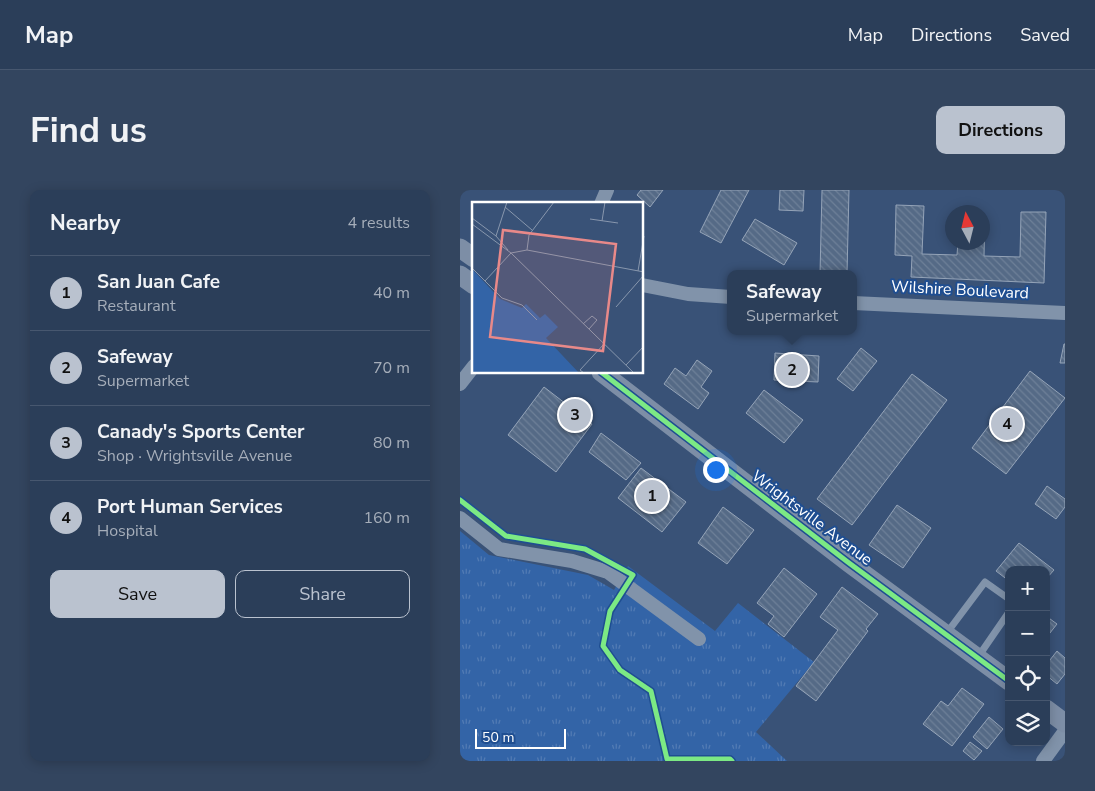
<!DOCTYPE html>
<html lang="en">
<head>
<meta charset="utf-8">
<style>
  body { margin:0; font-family:"Nunito Sans",sans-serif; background:#33455f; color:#f1f3f6 }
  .controls { position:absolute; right:15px; bottom:15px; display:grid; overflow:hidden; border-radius:10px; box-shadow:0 2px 12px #0003 }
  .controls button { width:45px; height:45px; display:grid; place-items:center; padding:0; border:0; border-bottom:1px solid #47576f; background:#2b3e59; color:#f1f3f6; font:25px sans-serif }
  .compass { position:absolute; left:485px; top:15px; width:45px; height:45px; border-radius:50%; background:#2b3e59; box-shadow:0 2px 12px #0003; rotate:353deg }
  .scale { position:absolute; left:15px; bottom:12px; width:91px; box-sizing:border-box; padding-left:5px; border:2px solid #fff; border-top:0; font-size:14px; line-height:18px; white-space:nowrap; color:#fff; -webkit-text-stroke:4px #1f4e91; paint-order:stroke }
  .you { position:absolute; left:255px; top:279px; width:18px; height:18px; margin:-12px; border:4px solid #fff; border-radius:50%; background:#1a73e8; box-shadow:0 0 0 8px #1a73e833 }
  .badge { display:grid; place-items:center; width:32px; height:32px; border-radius:50%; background:#bac2cf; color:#111; font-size:16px; font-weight:700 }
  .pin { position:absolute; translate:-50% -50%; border:2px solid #fff; box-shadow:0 1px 5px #0006 }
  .popup { position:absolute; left:267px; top:80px; width:130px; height:65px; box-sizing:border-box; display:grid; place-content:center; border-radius:10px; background:#2b3e59; filter:drop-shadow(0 1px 4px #0005); font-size:16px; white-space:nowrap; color:#a6aeba }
  .popup b { font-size:19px; color:#f1f3f6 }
  .popup::after { content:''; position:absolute; left:50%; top:100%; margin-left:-10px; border:10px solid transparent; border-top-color:#2b3e59 }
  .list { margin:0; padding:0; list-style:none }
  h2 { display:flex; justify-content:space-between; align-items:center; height:65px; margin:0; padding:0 20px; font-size:21px }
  h2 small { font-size:16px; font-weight:400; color:#a6aeba }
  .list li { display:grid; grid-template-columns:32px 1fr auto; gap:15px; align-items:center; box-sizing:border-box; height:75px; padding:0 20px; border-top:1px solid #47576f }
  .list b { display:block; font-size:19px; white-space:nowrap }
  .list p { margin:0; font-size:16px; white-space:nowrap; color:#a6aeba }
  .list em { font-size:16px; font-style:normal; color:#a6aeba }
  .actions { display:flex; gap:10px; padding:15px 20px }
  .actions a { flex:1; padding:11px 0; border:1px solid #bac2cf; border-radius:10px; text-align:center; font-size:18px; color:#bac2cf }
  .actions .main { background:#bac2cf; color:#111 }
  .icon { flex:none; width:28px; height:28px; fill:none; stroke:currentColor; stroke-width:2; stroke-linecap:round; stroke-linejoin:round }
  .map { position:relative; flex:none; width:605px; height:571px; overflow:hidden; border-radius:10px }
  header { display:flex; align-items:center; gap:30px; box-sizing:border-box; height:70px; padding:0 25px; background:#2b3e59; border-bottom:1px solid #47576f }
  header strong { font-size:24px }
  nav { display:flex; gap:28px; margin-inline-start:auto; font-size:18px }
  .intro { display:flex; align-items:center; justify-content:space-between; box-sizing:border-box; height:120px; padding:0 30px }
  h1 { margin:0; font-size:35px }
  .button { padding:12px 22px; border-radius:10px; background:#bac2cf; color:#111; font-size:18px; font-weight:700 }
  main { display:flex; gap:30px; padding:0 30px }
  aside { flex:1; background:#2b3e59; border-radius:10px; box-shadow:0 2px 12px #0003 }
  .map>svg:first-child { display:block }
  .park { fill:url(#park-tufts) }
  .building { fill:url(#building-back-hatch); stroke:#95a4b8 }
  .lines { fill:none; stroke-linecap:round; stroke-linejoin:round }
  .lane { stroke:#8193aa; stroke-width:7 }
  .street { stroke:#8193aa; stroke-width:14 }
  .secondary { stroke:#7d8ea6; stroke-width:19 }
  .cycleway-casing { stroke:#1f4e91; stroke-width:8 }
  .cycleway { stroke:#7ce984; stroke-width:5 }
  .labels { text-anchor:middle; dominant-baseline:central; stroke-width:4; stroke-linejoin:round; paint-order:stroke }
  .street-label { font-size:16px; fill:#fff; stroke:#1f4e91 }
  .inset-road { fill:none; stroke:#8897ad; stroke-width:1 }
  .view { fill:#e88989; fill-opacity:0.15; stroke:#e88989; stroke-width:2.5 }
  .inset-edge { fill:none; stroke:#fff; stroke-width:2.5 }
</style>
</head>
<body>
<header>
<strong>Map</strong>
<nav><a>Map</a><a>Directions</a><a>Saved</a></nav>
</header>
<div class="intro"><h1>Find us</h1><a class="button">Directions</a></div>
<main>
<aside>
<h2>Nearby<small>4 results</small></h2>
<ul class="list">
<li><span class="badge">1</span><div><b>San Juan Cafe</b><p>Restaurant</p></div><em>40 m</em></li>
<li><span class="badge">2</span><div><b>Safeway</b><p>Supermarket</p></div><em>70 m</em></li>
<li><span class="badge">3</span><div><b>Canady's Sports Center</b><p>Shop · Wrightsville Avenue</p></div><em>80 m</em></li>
<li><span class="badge">4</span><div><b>Port Human Services</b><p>Hospital</p></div><em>160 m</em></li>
</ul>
<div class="actions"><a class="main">Save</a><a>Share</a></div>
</aside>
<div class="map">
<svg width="605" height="571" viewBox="0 0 605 571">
  <defs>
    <pattern id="park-tufts" width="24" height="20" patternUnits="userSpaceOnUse" patternTransform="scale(1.25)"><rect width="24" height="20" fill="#3364a7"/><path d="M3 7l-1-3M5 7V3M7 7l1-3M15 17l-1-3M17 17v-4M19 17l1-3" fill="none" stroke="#527bb4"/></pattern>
    <pattern id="building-back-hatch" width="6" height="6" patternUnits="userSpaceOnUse" patternTransform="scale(1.25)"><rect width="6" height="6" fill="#556a86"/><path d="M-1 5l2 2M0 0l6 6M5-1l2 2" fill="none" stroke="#6e8098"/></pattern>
  </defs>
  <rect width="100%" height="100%" fill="#395277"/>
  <path class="park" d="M0 341 29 365 128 385 154 400 168 376 255 441 278 413 354 472 296 542 327 571H0Z"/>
  <path class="building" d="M181 0H203L190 17 177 5Z
    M261 0H289L261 53 240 42Z
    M320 0H344L343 21 319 20Z
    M362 0H389L387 84H360Z
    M436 15 464 16 462 64 497 65 498 52H522V25H525L524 66 560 67 561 22H586L584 93 451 87 452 66 435 65Z
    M295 29 337 53 324 75 282 50Z
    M604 154H605V173H600Z
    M401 158 417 171 393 201 377 189Z
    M315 163 359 166 358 192 314 190Z
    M237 170 252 181 241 197 249 203 238 219 204 194 215 178 226 186Z
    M570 181 605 208 546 284 512 258Z
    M452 184 487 210 392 335 357 309Z
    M84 197 132 234 96 282 48 245Z
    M304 200 343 230 324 253 286 223Z
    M141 243 181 273 166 290 129 262Z
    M181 278 226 312 202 342 158 308Z
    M587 296 605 309V317L596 329 575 314Z
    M437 315 471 338 443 378 409 355Z
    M263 317 294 340 267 374 238 353Z
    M559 353 594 380 586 389V380H549V391L536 381Z
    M324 378 357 404 324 447 308 434 314 426 297 413Z
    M382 397 418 424 406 439 408 441 356 511 336 496 378 440 360 427Z
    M586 426 597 434 586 448Z
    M597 461 605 468V484L597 494 586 485V475Z
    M502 498 524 514 492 556 463 534 481 511 488 516Z
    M529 527 543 539 527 559 513 547Z
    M510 552 522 561 514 570 503 561Z"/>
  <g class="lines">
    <path class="lane" d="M486 444 525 392 549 409
      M518 467 549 422"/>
    <path class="street" d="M141 14 147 0
      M182 95 228 104 271 107
      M393 113 605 123
      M0 194 14 176
      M0 328 39 359 112 371 148 382 239 449
      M583 571 605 541"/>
    <path class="secondary" d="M0 58 14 68
      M0 85 14 95
      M141 182 389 373 549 491
      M586 519 605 533"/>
    <defs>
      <path id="cycleway" d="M141 182 389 373 549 491
        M0 310 46 346 125 359 173 385 150 421 143 456 160 480 191 501 207 569H270L272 571"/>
    </defs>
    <use href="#cycleway" class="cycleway-casing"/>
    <use href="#cycleway" class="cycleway"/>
  </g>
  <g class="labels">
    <g class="street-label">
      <text transform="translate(500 100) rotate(3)">Wilshire Boulevard</text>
      <text transform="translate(352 328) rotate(37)">Wrightsville Avenue</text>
    </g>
  </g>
  <g transform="translate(12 12)">
    <rect width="171" height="171" fill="#395277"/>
    <path d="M1 68 28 97 50 106 54 102 68 116 73 112 86 125 74 136 107 171H1Z" fill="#3364a7"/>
    <path class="inset-road" d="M33 5 60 28M0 16 24 34 36 48M118 17 146 21M130 19 133 0M0 22 39 51 162 171M24 34 35 0M55 48 57 33 82 0M0 66 30 96 50 103 65 118M166 69 172 34M13 79 39 51 55 48 172 70M144 105 172 73M111 122 120 114 125 118 117 127M154 163 172 144M112 171 108 168 132 142"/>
    <path class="view" d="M31 28 144 42 131 149 18 135Z"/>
    <rect width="171" height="171" class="inset-edge"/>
  </g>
</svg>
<div class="controls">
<button>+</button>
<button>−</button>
<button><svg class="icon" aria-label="locate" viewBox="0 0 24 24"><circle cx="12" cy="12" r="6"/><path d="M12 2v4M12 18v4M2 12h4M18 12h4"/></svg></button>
<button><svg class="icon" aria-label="layers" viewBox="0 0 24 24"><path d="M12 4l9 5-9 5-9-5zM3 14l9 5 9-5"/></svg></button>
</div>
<svg class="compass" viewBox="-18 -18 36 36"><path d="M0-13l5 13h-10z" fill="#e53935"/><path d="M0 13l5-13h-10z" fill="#a6aeba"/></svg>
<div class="scale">50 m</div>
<div class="you"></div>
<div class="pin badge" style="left:192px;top:306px">1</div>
<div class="pin badge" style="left:332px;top:180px">2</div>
<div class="popup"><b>Safeway</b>Supermarket</div>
<div class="pin badge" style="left:115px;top:225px">3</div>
<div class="pin badge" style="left:547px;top:234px">4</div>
</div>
</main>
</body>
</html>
